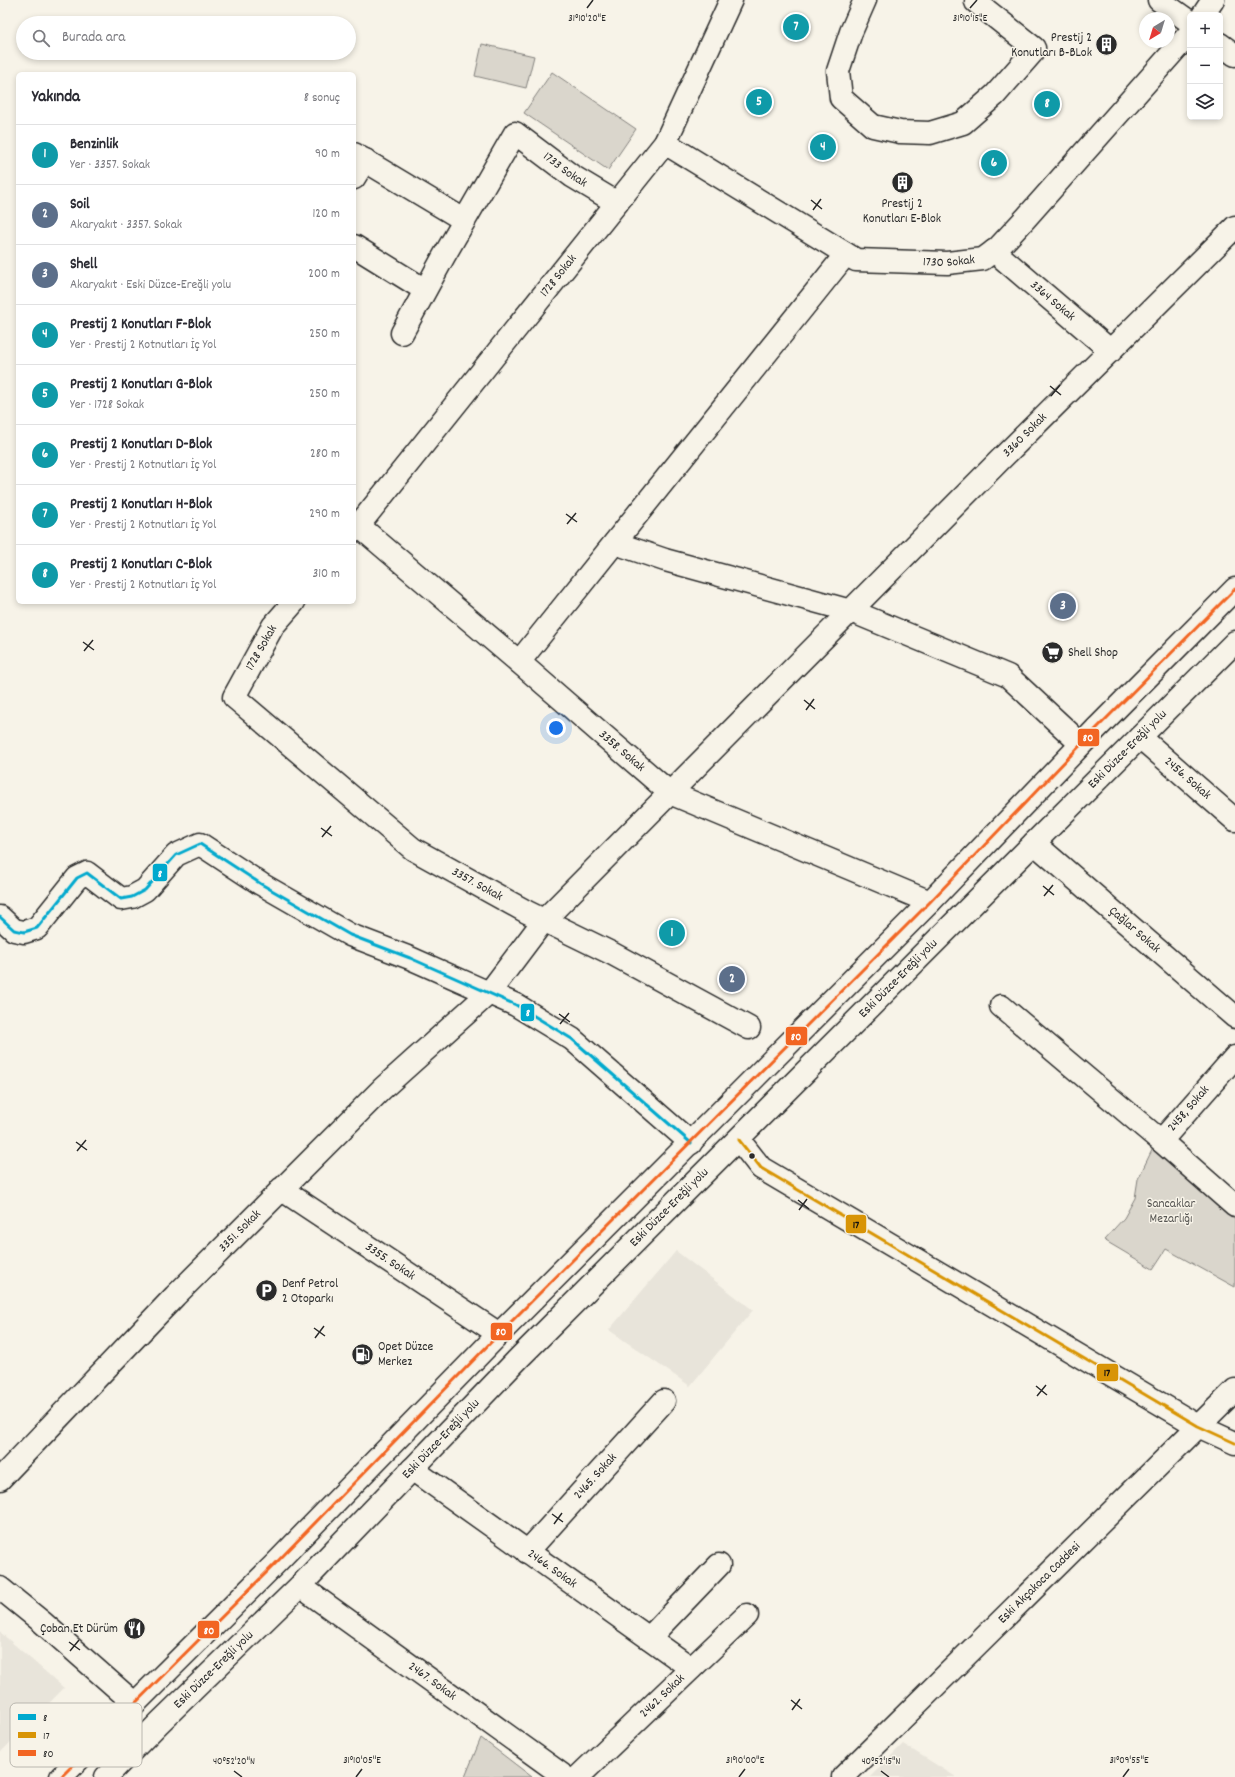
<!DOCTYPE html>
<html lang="tr">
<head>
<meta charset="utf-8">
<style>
  body { margin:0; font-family:Dekko,sans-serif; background:#f2f2f3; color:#2b2b33 }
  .controls { position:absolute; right:12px; top:12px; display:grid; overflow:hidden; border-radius:6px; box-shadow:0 2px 6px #0003 }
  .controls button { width:36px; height:36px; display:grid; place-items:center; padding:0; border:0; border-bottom:1px solid #e1e1e2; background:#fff; color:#2b2b33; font:20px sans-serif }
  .compass { position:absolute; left:1139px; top:12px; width:36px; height:36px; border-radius:50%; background:#fff; box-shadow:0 2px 6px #0003; rotate:218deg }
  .you { position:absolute; left:556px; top:728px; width:14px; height:14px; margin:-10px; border:3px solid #fff; border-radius:50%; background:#1a73e8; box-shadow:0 0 0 6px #1a73e833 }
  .badge { display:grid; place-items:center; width:26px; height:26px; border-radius:50%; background:#0b8043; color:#fff; font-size:13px; font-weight:700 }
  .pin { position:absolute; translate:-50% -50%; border:2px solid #fff; box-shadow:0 1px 4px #0006 }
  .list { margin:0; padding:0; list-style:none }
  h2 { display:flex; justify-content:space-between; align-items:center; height:52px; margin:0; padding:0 16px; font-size:17px }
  h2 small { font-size:13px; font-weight:400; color:#7c7c81 }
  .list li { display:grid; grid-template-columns:26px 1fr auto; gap:12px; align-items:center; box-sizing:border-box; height:60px; padding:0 16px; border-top:1px solid #e1e1e2 }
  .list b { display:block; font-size:15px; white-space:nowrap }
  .list p { margin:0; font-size:13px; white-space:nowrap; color:#7c7c81 }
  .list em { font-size:13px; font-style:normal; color:#7c7c81 }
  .icon { flex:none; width:22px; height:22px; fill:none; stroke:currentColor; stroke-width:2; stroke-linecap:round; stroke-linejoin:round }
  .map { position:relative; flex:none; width:1235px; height:1777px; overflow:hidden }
  .search { position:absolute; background:#fff; box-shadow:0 2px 6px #0003; left:16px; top:16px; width:340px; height:44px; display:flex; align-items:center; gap:10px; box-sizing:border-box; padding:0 14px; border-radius:22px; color:#7c7c81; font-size:15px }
  .panel { position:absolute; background:#fff; box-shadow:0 2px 6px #0003; left:16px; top:72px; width:340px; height:532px; border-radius:6px }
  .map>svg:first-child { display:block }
  .built { fill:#e8e4da }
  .green { fill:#dad6cc; stroke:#82807c }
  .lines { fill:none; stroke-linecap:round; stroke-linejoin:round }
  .minor-casing { stroke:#2b2b2b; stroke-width:25 }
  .major-casing { stroke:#2b2b2b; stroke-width:25 }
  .minor { stroke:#f7f3e8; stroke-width:22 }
  .major { stroke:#f7f3e8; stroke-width:22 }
  .bus-1-casing { stroke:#f7f3e8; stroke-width:6 }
  .bus-2-casing { stroke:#f7f3e8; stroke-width:6 }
  .bus-3-casing { stroke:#f7f3e8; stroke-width:6 }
  .bus-1 { stroke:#00a9ce; stroke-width:3 }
  .bus-2 { stroke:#d89406; stroke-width:3 }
  .bus-3 { stroke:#f26522; stroke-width:3 }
  .ticks { fill:none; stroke:#2b2b2b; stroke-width:1.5 }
  .bus-dot { fill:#2b2b2b; stroke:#f7f3e8; stroke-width:1.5 }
  .labels { text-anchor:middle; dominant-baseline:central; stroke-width:3; stroke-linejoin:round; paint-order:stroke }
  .poi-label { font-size:13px; fill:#2b2b2b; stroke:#f7f3e8; text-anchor:start }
  .street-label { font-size:13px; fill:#2b2b2b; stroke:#f7f3e8 }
  .park-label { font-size:13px; fill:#575653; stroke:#f7f3e8 }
  .key { fill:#f7f3e8; stroke:#bab7af; stroke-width:1 }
  .key-label { font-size:11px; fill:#2b2b2b }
  .ticks-label { font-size:10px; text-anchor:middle; fill:#2b2b2b; stroke:#f7f3e8; stroke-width:3; stroke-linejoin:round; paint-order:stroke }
  .line-badge { stroke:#f7f3e8; stroke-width:1.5 }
  .badge-label { font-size:11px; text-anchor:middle; font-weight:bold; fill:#fff }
  .pale-badge-label { font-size:11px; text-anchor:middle; font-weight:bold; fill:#111 }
</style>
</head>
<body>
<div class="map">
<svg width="1235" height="1777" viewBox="0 0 1235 1777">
  <rect width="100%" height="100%" fill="#f7f3e8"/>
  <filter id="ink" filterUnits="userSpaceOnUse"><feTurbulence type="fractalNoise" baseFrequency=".025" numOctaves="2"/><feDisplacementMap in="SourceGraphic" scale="8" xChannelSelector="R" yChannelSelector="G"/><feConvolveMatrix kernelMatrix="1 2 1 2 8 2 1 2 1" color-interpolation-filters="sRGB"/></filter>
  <g filter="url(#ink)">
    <path class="built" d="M676 1251 753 1310 690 1386 609 1330Z
      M0 1632 64 1688 0 1753Z
      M903 1744 956 1777H870Z"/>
    <path class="green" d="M482 44 534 56 526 88 475 76Z
      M552 72 636 129 608 170 524 113Z
      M1154 1146 1235 1216V1287L1166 1249 1153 1269 1104 1240 1124 1218 1135 1198 1138 1179Z
      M481 1738 532 1777H465Z"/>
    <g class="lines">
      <defs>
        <g id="minor">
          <path d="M865 0 851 32 838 71 841 98 873 126 900 132 930 133 963 123 995 95 1031 54 1034 48 976 2 977 0"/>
          <path d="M1159 0 1190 22"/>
          <path d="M1203 15 1213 0"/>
          <path d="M1220 44 1235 55"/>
          <path id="s1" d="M665 143 856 260 947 263 983 259 998 248 1025 219 1190 33"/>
          <path d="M354 154 464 220"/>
          <path d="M354 178 365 160"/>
          <path d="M354 246 425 290"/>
          <path id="s2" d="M994 251 1111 351"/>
          <path id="s3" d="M402 333 444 256 515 133 572 176 617 203"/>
          <path id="s4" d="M359 526 519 662 670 793 930 902"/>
          <path id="s5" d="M354 531 665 143 731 0"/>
          <path d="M615 543 665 560 851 611 1008 676 1081 744"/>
          <path id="s6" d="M294 602 273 626 234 697 413 849 527 912 613 954 749 1028"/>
          <path d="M519 662 846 254"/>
          <path id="s7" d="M1140 737 1235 820"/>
          <path id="s8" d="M1034 843 1235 1017"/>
          <path d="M0 917 14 930 24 932 37 928 77 878 87 873 121 899 132 897 145 890 176 855 200 844 261 884 350 935 410 958 516 1005 572 1039 691 1143"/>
          <path d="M1001 1006 1161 1141"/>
          <path d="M1235 1057 1161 1141 1235 1206"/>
          <path d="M739 1140 761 1168 1198 1426 1235 1443"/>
          <path id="s9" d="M281 1189 499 1334"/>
          <path id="s10" d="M412 1469 691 1668"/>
          <path id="s11" d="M0 1479 175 1296 382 1089 489 993 544 920 1000 460 1235 227"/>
          <path id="s12" d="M527 1552 664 1401"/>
          <path id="s13" d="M300 1586 565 1777"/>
          <path d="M0 1588 42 1622 135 1704"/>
          <path d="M649 1638 719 1565"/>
          <path id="s14" d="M578 1777 747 1615"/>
          <path id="s15" d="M843 1777 1235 1390"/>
        </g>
        <g id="major">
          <path d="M61 1777 275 1564 499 1334 930 902 1096 729 1235 589"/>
          <path id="s16" d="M106 1777 159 1723 300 1586 520 1357 1235 642"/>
        </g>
      </defs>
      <use href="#minor" class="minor-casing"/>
      <use href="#major" class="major-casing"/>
      <use href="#minor" class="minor"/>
      <use href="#major" class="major"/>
      <defs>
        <path id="bus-1" d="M0 917 14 930 24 932 37 928 77 878 87 873 121 899 132 897 145 890 176 855 200 844 261 884 350 935 410 958 516 1005 572 1039 691 1143"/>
        <path id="bus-2" d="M739 1140 761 1168 1198 1426 1235 1443"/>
        <path id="bus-3" d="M61 1777 275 1564 499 1334 930 902 1096 729 1235 589"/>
      </defs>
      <use href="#bus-1" class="bus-1-casing"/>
      <use href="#bus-2" class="bus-2-casing"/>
      <use href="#bus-3" class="bus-3-casing"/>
      <use href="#bus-1" class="bus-1"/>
      <use href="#bus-2" class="bus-2"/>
      <use href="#bus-3" class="bus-3"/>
    </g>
  </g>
  <path class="ticks" d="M587 8 593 0M970 8 977 0M811 200 822 209M813 210 821 199M1050 386 1061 395M1051 396 1060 385M566 514 577 522M567 524 576 513M83 642 94 650M84 651 93 640M804 700 815 709M806 710 814 699M321 828 332 836M322 837 331 826M1043 886 1054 895M1044 896 1053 885M559 1014 570 1022M560 1024 569 1013M76 1142 87 1150M77 1151 86 1140M798 1200 809 1209M799 1210 807 1199M314 1328 325 1336M315 1338 324 1326M1036 1386 1047 1395M1037 1396 1046 1385M552 1514 563 1522M554 1524 562 1513M69 1642 80 1650M70 1651 79 1640M791 1700 802 1709M792 1710 800 1699M234 1771 242 1777M881 1771 889 1777M356 1777 362 1769M739 1777 745 1769M1123 1777 1129 1769"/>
  <defs>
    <symbol id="building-disc" viewBox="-11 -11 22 22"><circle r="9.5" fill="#2b2b2b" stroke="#f7f3e8"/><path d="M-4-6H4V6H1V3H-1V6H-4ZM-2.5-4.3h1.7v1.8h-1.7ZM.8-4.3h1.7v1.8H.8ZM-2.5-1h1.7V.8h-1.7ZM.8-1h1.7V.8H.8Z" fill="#fff"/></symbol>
    <symbol id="supermarket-disc" viewBox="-11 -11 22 22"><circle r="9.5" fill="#2b2b2b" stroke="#f7f3e8"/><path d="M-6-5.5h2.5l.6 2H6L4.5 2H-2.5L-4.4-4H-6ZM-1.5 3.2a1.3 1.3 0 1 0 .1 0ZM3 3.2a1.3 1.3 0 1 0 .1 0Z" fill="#fff"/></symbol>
    <symbol id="parking-disc" viewBox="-11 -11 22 22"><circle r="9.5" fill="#2b2b2b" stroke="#f7f3e8"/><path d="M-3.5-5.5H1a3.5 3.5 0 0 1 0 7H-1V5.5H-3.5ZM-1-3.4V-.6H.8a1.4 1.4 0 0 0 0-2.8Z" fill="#fff"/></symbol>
    <symbol id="fuel-disc" viewBox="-11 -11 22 22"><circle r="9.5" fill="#2b2b2b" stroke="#f7f3e8"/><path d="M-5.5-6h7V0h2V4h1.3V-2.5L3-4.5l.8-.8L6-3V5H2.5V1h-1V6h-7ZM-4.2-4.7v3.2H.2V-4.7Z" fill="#fff"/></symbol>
    <symbol id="restaurant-disc" viewBox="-11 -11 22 22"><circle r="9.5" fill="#2b2b2b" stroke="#f7f3e8"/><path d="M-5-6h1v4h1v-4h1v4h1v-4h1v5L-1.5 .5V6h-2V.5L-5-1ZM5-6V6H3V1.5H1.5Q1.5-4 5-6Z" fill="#fff"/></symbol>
  </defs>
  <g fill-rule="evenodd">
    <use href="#building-disc" x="1094" y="32" width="25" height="25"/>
    <use href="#building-disc" x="890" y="170" width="25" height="25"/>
    <use href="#supermarket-disc" x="1040" y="640" width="25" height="25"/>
    <use href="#parking-disc" x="254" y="1278" width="25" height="25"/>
    <use href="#fuel-disc" x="350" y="1342" width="25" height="25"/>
    <use href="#restaurant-disc" x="122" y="1616" width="25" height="25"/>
  </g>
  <circle class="bus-dot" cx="752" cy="1156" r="3.5"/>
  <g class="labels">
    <g class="poi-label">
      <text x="1092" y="38" text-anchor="end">Prestij 2<tspan x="1092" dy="15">Konutları B-BLok</tspan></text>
      <text x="902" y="204" text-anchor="middle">Prestij 2<tspan x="902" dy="15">Konutları E-Blok</tspan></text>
      <text x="1068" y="653">Shell Shop</text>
      <text x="282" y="1284">Denf Petrol<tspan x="282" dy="15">2 Otoparkı</tspan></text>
      <text x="378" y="1347">Opet Düzce<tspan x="378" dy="15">Merkez</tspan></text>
      <text x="118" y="1629" text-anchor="end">Çoban Et Dürüm</text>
    </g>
    <g class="street-label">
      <text stroke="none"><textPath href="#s3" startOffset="292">1733 Sokak</textPath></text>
      <text stroke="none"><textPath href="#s1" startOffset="317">1730 Sokak</textPath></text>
      <text stroke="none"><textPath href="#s5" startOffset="327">1728 Sokak</textPath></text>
      <text stroke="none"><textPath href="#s2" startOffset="77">3364 Sokak</textPath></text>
      <text stroke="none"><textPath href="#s11" startOffset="1464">3360 Sokak</textPath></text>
      <text transform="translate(262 648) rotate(-60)">1728 Sokak</text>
      <text stroke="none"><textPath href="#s16" startOffset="1449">Eski Düzce-Ereğli yolu</textPath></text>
      <text stroke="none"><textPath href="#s4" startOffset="346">3358. Sokak</textPath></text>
      <text stroke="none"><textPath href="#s7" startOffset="63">2456. Sokak</textPath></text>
      <text stroke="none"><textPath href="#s6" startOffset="421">3357. Sokak</textPath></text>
      <text stroke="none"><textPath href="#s8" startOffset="133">Çağlar Sokak</textPath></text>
      <text stroke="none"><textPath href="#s16" startOffset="1125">Eski Düzce-Ereğli yolu</textPath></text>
      <text transform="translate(1189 1109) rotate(-49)">2458, Sokak</text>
      <text stroke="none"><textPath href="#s16" startOffset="801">Eski Düzce-Ereğli yolu</textPath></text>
      <text stroke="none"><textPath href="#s11" startOffset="345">3351. Sokak</textPath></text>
      <text stroke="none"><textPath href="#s9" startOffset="131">3355. Sokak</textPath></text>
      <text stroke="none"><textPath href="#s16" startOffset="476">Eski Düzce-Ereğli yolu</textPath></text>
      <text stroke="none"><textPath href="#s12" startOffset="102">2465. Sokak</textPath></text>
      <text stroke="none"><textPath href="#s10" startOffset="172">2466. Sokak</textPath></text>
      <text stroke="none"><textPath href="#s15" startOffset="276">Eski Akçakoca Caddesi</textPath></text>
      <text stroke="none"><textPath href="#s16" startOffset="152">Eski Düzce-Ereğli yolu</textPath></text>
      <text stroke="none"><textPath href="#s13" startOffset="163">2467. Sokak</textPath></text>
      <text stroke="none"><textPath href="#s14" startOffset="117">2462. Sokak</textPath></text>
    </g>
    <g class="park-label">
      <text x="1171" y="1204">Sancaklar<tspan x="1171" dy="15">Mezarlığı</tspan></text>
    </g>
  </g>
  <rect x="10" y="1703" width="132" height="64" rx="6" class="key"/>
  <rect x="18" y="1714" width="18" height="6" fill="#00a9ce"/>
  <rect x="18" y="1732" width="18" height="6" fill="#d89406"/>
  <rect x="18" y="1750" width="18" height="6" fill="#f26522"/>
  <g class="key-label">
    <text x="43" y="1721">8</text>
    <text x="43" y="1739">17</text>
    <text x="43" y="1757">80</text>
  </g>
  <g class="ticks-label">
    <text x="970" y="21">31°10'15"E</text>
    <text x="587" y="21">31°10'20"E</text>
    <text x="362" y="1763">31°10'05"E</text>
    <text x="745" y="1763">31°10'00"E</text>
    <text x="1129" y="1763">31°09'55"E</text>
    <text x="234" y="1764">40°52'20"N</text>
    <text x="881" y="1764">40°52'15"N</text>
  </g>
  <g class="line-badge">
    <rect x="1077" y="728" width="23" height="19" rx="4" fill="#f26522"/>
    <rect x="152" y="863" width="16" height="19" rx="4" fill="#00a9ce"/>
    <rect x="520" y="1003" width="15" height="19" rx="4" fill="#00a9ce"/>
    <rect x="785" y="1026" width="23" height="20" rx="4" fill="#f26522"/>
    <rect x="845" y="1214" width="22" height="20" rx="4" fill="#d89406"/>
    <rect x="490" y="1322" width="23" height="19" rx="4" fill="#f26522"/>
    <rect x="1096" y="1363" width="23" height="19" rx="4" fill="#d89406"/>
    <rect x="197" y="1620" width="23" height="19" rx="4" fill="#f26522"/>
  </g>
  <g class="badge-label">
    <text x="1088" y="741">80</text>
    <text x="160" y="877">8</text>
    <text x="528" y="1016">8</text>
    <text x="796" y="1040">80</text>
    <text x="501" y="1335">80</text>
    <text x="209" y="1634">80</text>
  </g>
  <g class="pale-badge-label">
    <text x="856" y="1228">17</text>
    <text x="1107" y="1376">17</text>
  </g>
</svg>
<div class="controls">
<button>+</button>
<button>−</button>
<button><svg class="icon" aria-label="layers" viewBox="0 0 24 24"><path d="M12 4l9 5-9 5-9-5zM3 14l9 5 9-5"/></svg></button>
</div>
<svg class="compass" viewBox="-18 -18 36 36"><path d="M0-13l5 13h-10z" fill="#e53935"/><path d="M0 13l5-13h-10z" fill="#7c7c81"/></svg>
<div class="you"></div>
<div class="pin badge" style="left:672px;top:933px;background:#0f9aa8">1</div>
<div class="pin badge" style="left:732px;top:979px;background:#5c6f8a">2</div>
<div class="pin badge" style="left:1063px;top:606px;background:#5c6f8a">3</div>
<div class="pin badge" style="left:823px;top:147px;background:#0f9aa8">4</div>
<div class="pin badge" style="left:759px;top:102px;background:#0f9aa8">5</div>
<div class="pin badge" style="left:994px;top:163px;background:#0f9aa8">6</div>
<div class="pin badge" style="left:796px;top:27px;background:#0f9aa8">7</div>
<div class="pin badge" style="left:1047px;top:104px;background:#0f9aa8">8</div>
<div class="search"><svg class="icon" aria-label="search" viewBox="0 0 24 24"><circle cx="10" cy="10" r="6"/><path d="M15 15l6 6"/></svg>Burada ara</div>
<section class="panel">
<h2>Yakında<small>8 sonuç</small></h2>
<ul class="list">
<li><span class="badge" style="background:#0f9aa8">1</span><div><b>Benzinlik</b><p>Yer · 3357. Sokak</p></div><em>90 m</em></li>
<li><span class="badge" style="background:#5c6f8a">2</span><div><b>Soil</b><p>Akaryakıt · 3357. Sokak</p></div><em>120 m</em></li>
<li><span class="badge" style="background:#5c6f8a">3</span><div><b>Shell</b><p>Akaryakıt · Eski Düzce-Ereğli yolu</p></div><em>200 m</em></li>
<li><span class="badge" style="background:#0f9aa8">4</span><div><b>Prestij 2 Konutları F-Blok</b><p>Yer · Prestij 2 Kotnutları İç Yol</p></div><em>250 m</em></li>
<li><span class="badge" style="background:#0f9aa8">5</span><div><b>Prestij 2 Konutları G-Blok</b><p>Yer · 1728 Sokak</p></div><em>250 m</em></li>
<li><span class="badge" style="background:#0f9aa8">6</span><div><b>Prestij 2 Konutları D-Blok</b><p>Yer · Prestij 2 Kotnutları İç Yol</p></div><em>280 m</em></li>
<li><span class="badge" style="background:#0f9aa8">7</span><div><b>Prestij 2 Konutları H-Blok</b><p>Yer · Prestij 2 Kotnutları İç Yol</p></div><em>290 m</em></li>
<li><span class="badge" style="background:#0f9aa8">8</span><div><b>Prestij 2 Konutları C-Blok</b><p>Yer · Prestij 2 Kotnutları İç Yol</p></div><em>310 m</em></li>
</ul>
</section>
</div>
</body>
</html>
